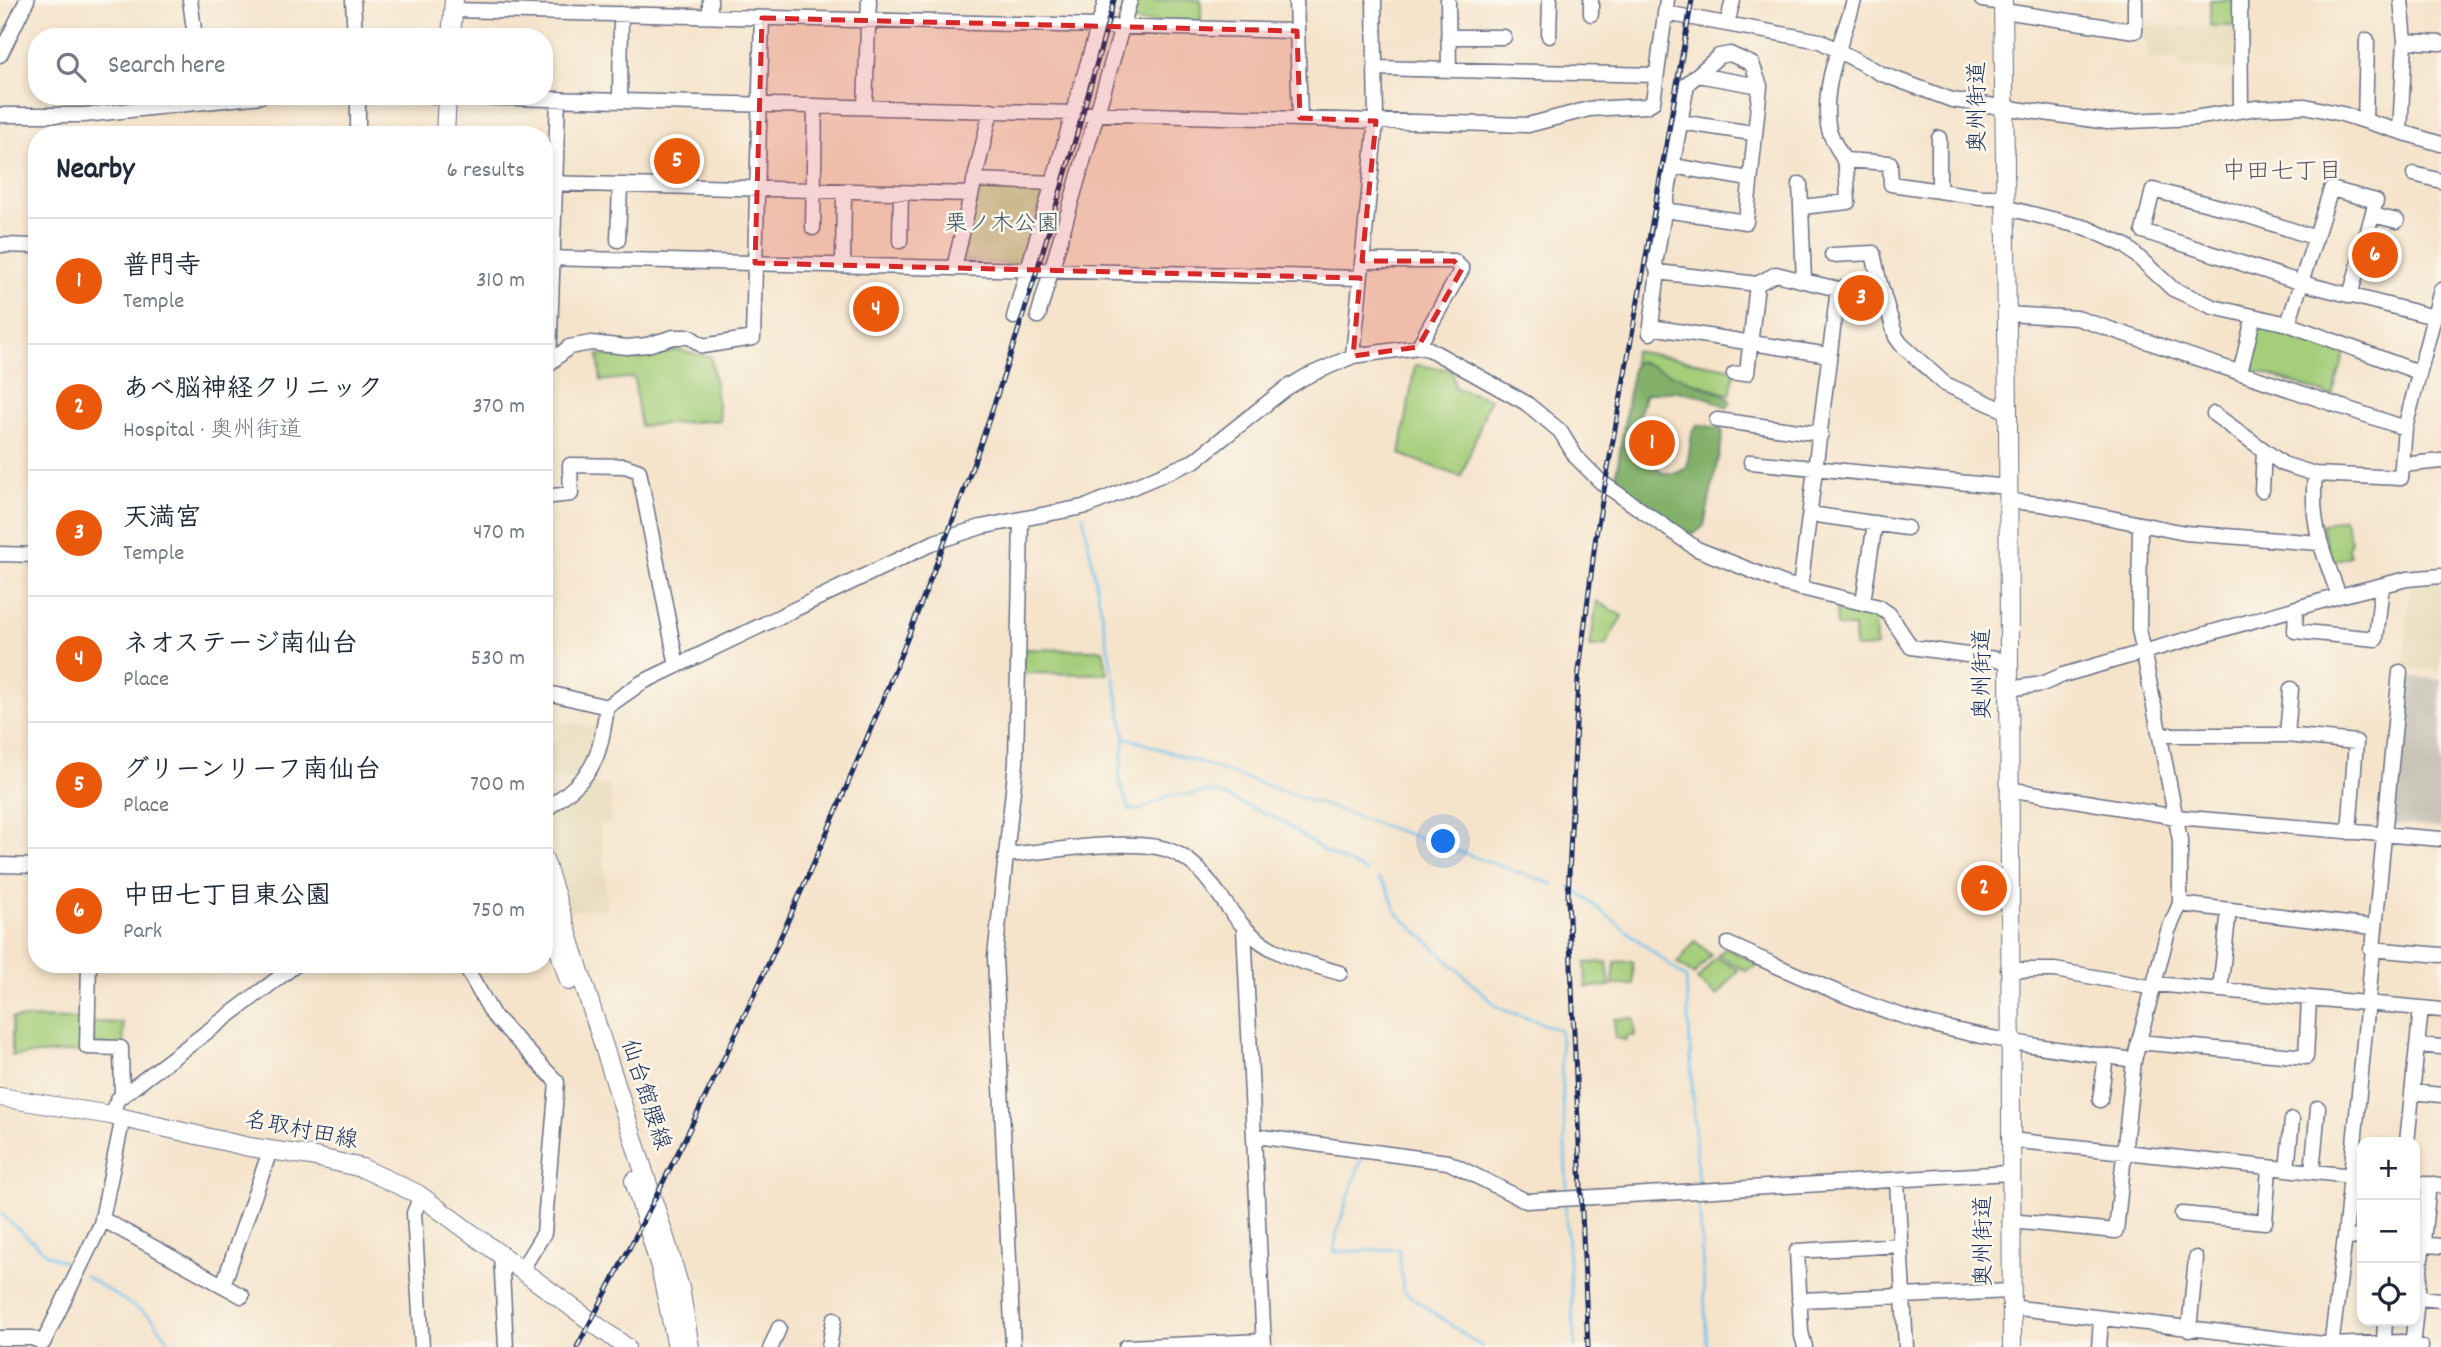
<!DOCTYPE html>
<html lang="en">
<head>
<meta charset="utf-8">
<style>
  body { margin:0; font-family:Dekko,"Klee One",sans-serif; background:#f6f6f7; color:#1f2937 }
  .controls { position:absolute; right:21px; bottom:21px; display:grid; overflow:hidden; border-radius:14px; box-shadow:0 4px 10px #0003 }
  .controls button { width:63px; height:63px; display:grid; place-items:center; padding:0; border:0; border-bottom:2px solid #e0e1e3; background:#fff; color:#1f2937; font:35px sans-serif }
  .you { position:absolute; left:1444px; top:842px; width:24px; height:24px; margin:-18px; border:5px solid #fff; border-radius:50%; background:#1a73e8; box-shadow:0 0 0 10px #1a73e833 }
  .badge { display:grid; place-items:center; width:46px; height:46px; border-radius:50%; background:#ea580c; color:#fff; font-size:23px; font-weight:700 }
  .pin { position:absolute; translate:-50% -50%; border:4px solid #fff; box-shadow:0 2px 7px #0006 }
  .list { margin:0; padding:0; list-style:none }
  h2 { display:flex; justify-content:space-between; align-items:center; height:91px; margin:0; padding:0 28px; font-size:30px }
  h2 small { font-size:23px; font-weight:400; color:#747a83 }
  .list li { display:grid; grid-template-columns:46px 1fr auto; gap:21px; align-items:center; box-sizing:border-box; height:126px; padding:0 28px; border-top:2px solid #e0e1e3 }
  .list b { display:block; font-size:26px; white-space:nowrap }
  .list p { margin:0; font-size:23px; white-space:nowrap; color:#747a83 }
  .list em { font-size:23px; font-style:normal; color:#747a83 }
  .icon { flex:none; width:38px; height:38px; fill:none; stroke:currentColor; stroke-width:2; stroke-linecap:round; stroke-linejoin:round }
  .map { position:relative; flex:none; width:2441px; height:1347px; overflow:hidden }
  .search { position:absolute; background:#fff; box-shadow:0 4px 10px #0003; left:28px; top:28px; width:525px; height:77px; display:flex; align-items:center; gap:18px; box-sizing:border-box; padding:0 24px; border-radius:28px; color:#747a83; font-size:26px }
  .panel { position:absolute; background:#fff; box-shadow:0 4px 10px #0003; left:28px; top:126px; width:525px; height:847px; border-radius:28px }
  .map>svg:first-child { display:block }
  .built { fill:#e7daba }
  .industrial { fill:#c8c4b8 }
  .green { fill:#a4ce7a; stroke:#607e6c; stroke-width:2 }
  .forest { fill:#83b16a; stroke:#4f7064; stroke-width:2 }
  .lines { fill:none; stroke-linecap:round; stroke-linejoin:round }
  .stream { stroke:#72c2ed; stroke-width:2.5 }
  .minor-casing { stroke:#676e84; stroke-width:17 }
  .major-casing { stroke:#676e84; stroke-width:20 }
  .minor { stroke:#fff; stroke-width:14 }
  .major { stroke:#fff; stroke-width:18 }
  .rail-casing { stroke:#1b2f5e; stroke-width:5 }
  .rail { stroke:#fbf7ec; stroke-width:2.5; stroke-dasharray:8; stroke-linecap:butt }
  .marked { fill:#d62828; fill-opacity:0.2; stroke:#d62828; stroke-width:5; stroke-dasharray:14 9; stroke-linejoin:round }
  .labels { text-anchor:middle; dominant-baseline:central; stroke-width:5; stroke-linejoin:round; paint-order:stroke }
  .street-label { font-size:23px; fill:#1b2f5e; stroke:#fbf7ec }
  .park-label { font-size:23px; fill:#3d5765; stroke:#fbf7ec }
  .neighbourhood-label { font-size:24px; fill:#605763; stroke:#fbf7ec }
</style>
</head>
<body>
<div class="map">
<svg width="2441" height="1347" viewBox="0 0 2441 1347">
  <rect width="100%" height="100%" fill="#fbf7ec"/>
  <filter id="ink" filterUnits="userSpaceOnUse"><feTurbulence type="fractalNoise" baseFrequency=".0143" numOctaves="2"/><feDisplacementMap in="SourceGraphic" scale="14" xChannelSelector="R" yChannelSelector="G"/><feConvolveMatrix kernelMatrix="1 2 1 2 8 2 1 2 1" color-interpolation-filters="sRGB"/></filter>
  <filter id="wash" filterUnits="userSpaceOnUse"><feTurbulence type="fractalNoise" baseFrequency=".00686" numOctaves="4" result="noise"/><feDisplacementMap in="SourceGraphic" scale="28" xChannelSelector="R" yChannelSelector="G"/><feGaussianBlur stdDeviation="1.57" result="paint"/><feColorMatrix in="noise" values="0 0 0 0 0 0 0 0 0 0 0 0 0 0 0 0 0 1.4 0 .05"/><feComposite in="paint" operator="in"/></filter>
  <g filter="url(#wash)">
    <rect width="100%" height="100%" fill="#f5e3ca"/>
    <path class="built" d="M2139 25 2235 29 2234 70 2181 68V60L2148 59V44L2138 34Z
      M2441 581V671L2404 667 2410 586Z
      M560 721 598 727 591 759 572 780 544 781V741L557 742Z
      M610 785 611 824H600L608 909 570 911 544 819 584 787Z"/>
    <path class="industrial" d="M2404 676 2441 680V828L2389 823Z"/>
    <path class="green" d="M1138 0H1201V23L1133 22Z
      M2210 0H2232L2236 3V26H2210Z
      M979 187 1045 189 1022 265 961 260Z
      M2369 238 2389 243 2382 271 2362 266Z
      M2264 325 2346 350 2332 396 2254 370 2249 362 2258 330Z
      M677 350 711 357 720 420 640 426 634 377 601 381 598 355 633 359Z
      M1634 351 1735 369 1730 395 1633 362Z
      M1415 365 1452 370 1455 388 1490 399 1461 477 1400 454Z
      M2344 518 2351 540 2348 548 2350 556 2332 562 2321 525Z
      M1597 601 1622 616 1605 646 1590 647Z
      M1839 601 1875 612 1876 647 1855 648 1854 627H1837L1836 605Z
      M1023 649 1103 650 1108 674 1023 673Z
      M1695 941 1711 955 1694 975 1677 963Z
      M1725 948 1760 964 1746 971 1718 955Z
      M1716 957 1738 970 1717 996 1697 980Z
      M1633 961 1634 985H1613L1615 962Z
      M1607 962 1610 986 1586 987 1585 963Z
      M12 1018 86 1019 85 1051 12 1056Z
      M1634 1018 1635 1036H1626V1040L1615 1038 1614 1019Z
      M92 1022 123 1023 124 1049 93 1043Z"/>
    <path class="forest" d="M1638 361 1725 395 1731 402 1727 408C1705 393 1672 387 1645 395 1632 444 1626 436 1662 473H1677L1687 467 1692 433 1697 425 1721 428 1723 434 1704 526 1694 534 1681 530 1615 484 1633 366Z"/>
    <g class="lines">
      <path class="stream" d="M1083 515 1125 737 1553 884
        M1125 737 1119 780 1129 810H1141L1167 796 1215 792 1280 820 1324 851 1367 872
        M1378 878 1387 888 1397 913 1499 1008 1560 1030 1567 1194
        M1570 886 1686 978 1698 1186
        M1362 1157 1337 1231 1334 1252 1399 1249 1403 1291 1482 1347
        M1699 1197 1707 1347
        M1565 1205 1575 1347
        M0 1213 48 1255 73 1266
        M84 1275 152 1318 174 1347"/>
    </g>
  </g>
  <g filter="url(#ink)">
    <g class="lines">
      <defs>
        <path id="minor" d="M190 0 195 37
          M353 0 355 37
          M1296 0 1300 118
          M1448 0 1449 69
          M1854 0C1843 40 1822 82 1828 125 1831 143 1842 152 1845 164 1848 176 1847 190 1848 202L1801 207 1804 281 1838 289 1879 280 1896 337 1901 344 1945 384 2008 412
          M1982 0 2003 3
          M2240 0 2241 110
          M453 10 1297 31
          M2004 11 2135 31V0
          M1665 13 1820 41 1882 74 1952 100 2108 122 2194 118 2257 108 2305 106 2342 114 2441 144
          M1591 14V0
          M710 16V0
          M1727 24 1733 0
          M1549 36 1550 0
          M1448 37H1504
          M2405 41 2441 43
          M0 55 27 0
          M1376 68 1655 75
          M1697 75 1760 86
          M358 96V135
          M433 96 1528 125 1589 109 1646 106 1653 102 1667 0
          M620 101 621 14
          M865 107 869 0
          M0 115H84L261 96
          M2365 121 2367 40
          M1680 122 1752 133
          M2400 131 2405 41 2401 0
          M1844 160 1890 163 1891 184 1981 197H2004
          M1673 166 1749 179
          M2414 174 2441 181
          M974 180 1055 183
          M544 183 971 194
          M1800 184 1801 207
          M1939 190V138
          M2004 207 2087 228 2126 246 2173 289 2213 307 2288 324 2418 372
          M2373 215 2397 221
          M813 228 815 106
          M2316 238 2224 208 2153 190 2143 231 2302 283 2434 317
          M618 240 620 186
          M900 241 901 193
          M0 245 37 246
          M1832 255 1873 253 1879 280
          M544 258 1360 278
          M1362 261H1454L1462 269 1418 347
          M843 264 844 192
          M954 268 991 110
          M1658 272 1655 264 1687 84 1719 56 1730 54 1752 64 1760 86 1746 222 1665 210
          M2006 314 2077 318 2405 428
          M1038 316 1130 0
          M1014 317 1106 0
          M2288 324 2331 189 2376 201 2350 296
          M1651 327 1829 355
          M1650 333 1658 272 1757 284 1776 274 1804 281
          M1353 356 1376 121 1374 0
          M549 364 558 99
          M544 368 569 347 591 343 627 347 647 345 674 337H690L703 346 753 338 762 18
          M2240 373 2253 319
          M1734 374 1747 373 1757 284
          M2214 414 2283 464 2315 474 2401 478 2405 428 2441 290
          M1717 420 1821 434
          M1751 462 2009 487
          M2402 465 2441 461
          M2315 474C2310 525 2322 549 2339 596
          M2262 490 2264 450
          M544 497 571 494 570 465 625 466 639 471 677 666
          M2008 501 2041 504 2185 533 2320 543
          M1810 514 1907 528
          M2140 526 2139 629 2180 840V904
          M0 554 37 555
          M1800 588 1838 289
          M1863 602 1875 523
          M2296 608 2295 631 2376 639 2382 585
          M2009 689 2042 684 2063 675 2339 596 2407 579 2441 576
          M544 692 607 707
          M2160 735H2287L2356 742 2349 832
          M2287 735 2291 689
          M2008 789 2176 817 2441 839
          M544 811C593 774 598 768 607 707L641 683 935 542 981 527 1088 506 1194 461 1285 389 1305 377 1353 356 1418 347 1429 349 1526 403 1560 431 1576 457 1601 482 1697 549 1785 584 1879 607 1889 614 1911 647 2009 661
          M1007 855C1053 851 1112 840 1157 847 1203 855 1216 898 1245 928 1270 955 1306 963 1340 973
          M0 865 37 866
          M1244 928 1264 1347
          M1728 944C1791 972 1855 1003 1922 1022 1992 1041 2063 1050 2134 1060
          M2371 949 2441 955
          M89 964 87 1047 121 1048 122 1096
          M464 964 493 1015 557 1082 544 1233 522 1269
          M2008 970H2055L2154 988
          M2155 984 2421 1008 2407 1142
          M2220 989 2229 910
          M2421 1008 2441 1010
          M2138 1042 2306 1057 2309 1000
          M2418 1045 2441 1047
          M2412 1092 2441 1095
          M2100 1100 2106 1056
          M110 1115 118 1099 297 964
          M1256 1136 1448 1162 1526 1201 2010 1173
          M2010 1140 2362 1177
          M2287 1169 2292 1120
          M2312 1172 2318 1108
          M1897 1180 1903 1296 2010 1291
          M2415 1183 2441 1186
          M421 1196 414 1213 422 1347
          M2182 1214 2265 1222 2269 1168
          M102 1219 242 1296
          M2010 1221 2116 1231 2134 1060 2168 931 2180 904 2373 927
          M2345 1237 2362 1238
          M2415 1244 2441 1246
          M501 1254 506 1347
          M223 1285 270 1151
          M2419 1298 2441 1300
          M1799 1300 1903 1296 1906 1347
          M2010 1307 2332 1345 2403 1342 2421 1347
          M2189 1330 2196 1258
          M0 1338H32L43 1343 101 1224 123 1117
          M2384 1342 2385 1321
          M771 1347 779 1328
          M829 1347 834 1319
          M1013 1347 995 957 1016 763 1021 521
          M1126 1347 1264 1341
          M1805 1347 1801 1332 1797 1251 1901 1245
          M2099 1347 2101 1320
          M2331 1347 2345 1237 2400 672
          M2412 1347 2429 1184"/>
        <path id="major" d="M2003 0 2008 412 2012 1347
          M451 37 454 0
          M445 135 447 96
          M544 859 665 1238 680 1288 690 1347
          M544 903 569 981
          M0 1097 110 1115 249 1147 311 1156 362 1168 418 1194 626 1347
          M634 1181 660 1267 677 1347"/>
      </defs>
      <use href="#minor" class="minor-casing"/>
      <use href="#major" class="major-casing"/>
      <use href="#minor" class="minor"/>
      <use href="#major" class="major"/>
      <defs>
        <path id="rail" d="M577 1347C728 1068 858 779 967 482 1024 324 1070 162 1114 0
          M1588 1347 1568 897 1578 679 1596 535 1692 0"/>
      </defs>
      <use href="#rail" class="rail-casing"/>
      <use href="#rail" class="rail"/>
    </g>
  </g>
  <path class="marked" d="M762 18 1297 31 1300 118 1376 121 1362 261H1454L1462 269 1418 347 1353 356 1360 278 755 263Z"/>
  <g class="labels">
    <g class="street-label">
      <text transform="translate(1979 107) rotate(-90)">奥州街道</text>
      <text transform="translate(1984 674) rotate(-90)">奥州街道</text>
      <text transform="translate(644 1095) rotate(72)">仙台館腰線</text>
      <text transform="translate(301 1132) rotate(11)">名取村田線</text>
      <text transform="translate(1985 1241) rotate(-90)">奥州街道</text>
    </g>
    <g class="park-label">
      <text x="1002" y="225">栗ノ木公園</text>
    </g>
    <g class="neighbourhood-label">
      <text x="2282" y="173">中田七丁目</text>
    </g>
  </g>
</svg>
<div class="controls">
<button>+</button>
<button>−</button>
<button><svg class="icon" aria-label="locate" viewBox="0 0 24 24"><circle cx="12" cy="12" r="6"/><path d="M12 2v4M12 18v4M2 12h4M18 12h4"/></svg></button>
</div>
<div class="you"></div>
<div class="pin badge" style="left:1652px;top:443px">1</div>
<div class="pin badge" style="left:1984px;top:888px">2</div>
<div class="pin badge" style="left:1861px;top:298px">3</div>
<div class="pin badge" style="left:876px;top:309px">4</div>
<div class="pin badge" style="left:677px;top:161px">5</div>
<div class="pin badge" style="left:2375px;top:255px">6</div>
<div class="search"><svg class="icon" aria-label="search" viewBox="0 0 24 24"><circle cx="10" cy="10" r="6"/><path d="M15 15l6 6"/></svg>Search here</div>
<section class="panel">
<h2>Nearby<small>6 results</small></h2>
<ul class="list">
<li><span class="badge">1</span><div><b>普門寺</b><p>Temple</p></div><em>310 m</em></li>
<li><span class="badge">2</span><div><b>あべ脳神経クリニック</b><p>Hospital · 奥州街道</p></div><em>370 m</em></li>
<li><span class="badge">3</span><div><b>天満宮</b><p>Temple</p></div><em>470 m</em></li>
<li><span class="badge">4</span><div><b>ネオステージ南仙台</b><p>Place</p></div><em>530 m</em></li>
<li><span class="badge">5</span><div><b>グリーンリーフ南仙台</b><p>Place</p></div><em>700 m</em></li>
<li><span class="badge">6</span><div><b>中田七丁目東公園</b><p>Park</p></div><em>750 m</em></li>
</ul>
</section>
</div>
</body>
</html>
